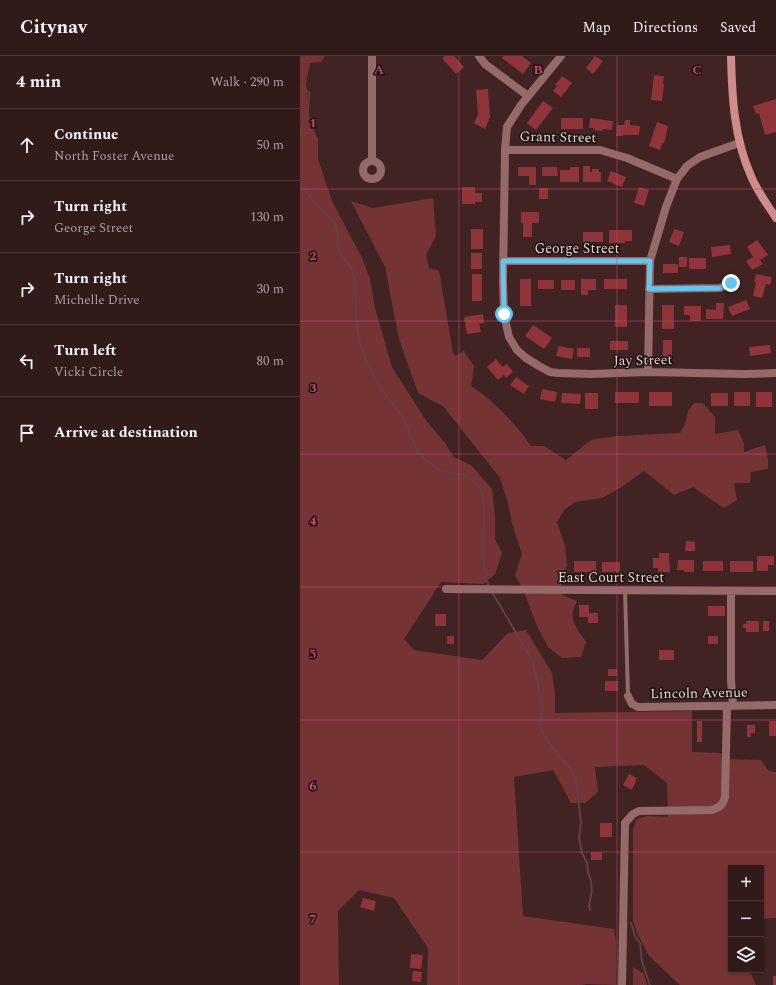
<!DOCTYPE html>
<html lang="en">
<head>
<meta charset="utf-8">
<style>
  body { margin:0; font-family:Spectral,serif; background:#3d2727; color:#f1f3f6 }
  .controls { position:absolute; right:12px; bottom:12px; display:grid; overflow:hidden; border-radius:0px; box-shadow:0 1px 3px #0004 }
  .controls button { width:36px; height:36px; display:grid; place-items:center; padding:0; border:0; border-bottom:1px solid #4c3839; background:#311a1a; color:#f1f3f6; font:20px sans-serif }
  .stop { position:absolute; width:12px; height:12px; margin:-9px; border:3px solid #65c5ee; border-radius:50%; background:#fff }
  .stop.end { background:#65c5ee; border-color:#fff; box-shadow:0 1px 4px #0008 }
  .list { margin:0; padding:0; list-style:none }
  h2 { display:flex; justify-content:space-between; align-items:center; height:52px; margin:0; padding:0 16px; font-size:17px }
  h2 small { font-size:13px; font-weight:400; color:#a8a1a2 }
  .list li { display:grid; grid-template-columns:26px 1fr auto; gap:12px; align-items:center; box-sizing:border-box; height:72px; padding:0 16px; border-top:1px solid #4c3839 }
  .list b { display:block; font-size:15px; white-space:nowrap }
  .list p { margin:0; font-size:13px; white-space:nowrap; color:#a8a1a2 }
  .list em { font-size:13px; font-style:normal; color:#a8a1a2 }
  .icon { flex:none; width:22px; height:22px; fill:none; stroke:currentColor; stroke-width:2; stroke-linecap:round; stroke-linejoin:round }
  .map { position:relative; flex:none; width:476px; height:929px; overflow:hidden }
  header { display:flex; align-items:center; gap:24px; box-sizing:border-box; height:56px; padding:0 20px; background:#311a1a; border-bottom:1px solid #4c3839 }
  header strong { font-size:19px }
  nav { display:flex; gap:22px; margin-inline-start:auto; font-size:14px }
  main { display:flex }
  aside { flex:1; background:#311a1a }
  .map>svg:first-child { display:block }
  .green { fill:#753336 }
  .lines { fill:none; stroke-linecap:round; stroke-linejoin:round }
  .stream { stroke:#643f43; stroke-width:2 }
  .building { fill:#8f343b }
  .lane { stroke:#956a6a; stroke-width:4 }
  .street { stroke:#956a6a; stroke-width:8 }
  .secondary { stroke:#d08c8c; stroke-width:8 }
  .route { stroke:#65c5ee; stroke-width:5 }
  .grid { fill:none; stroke:#cc4779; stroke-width:1; stroke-opacity:0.55 }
  .labels { text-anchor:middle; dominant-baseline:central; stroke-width:3; stroke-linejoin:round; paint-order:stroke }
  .street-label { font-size:14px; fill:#e8d3d3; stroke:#1e1111 }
  .grid-label { font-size:13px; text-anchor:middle; font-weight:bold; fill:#cc4779; stroke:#1e1111; stroke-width:3; stroke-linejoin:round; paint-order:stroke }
</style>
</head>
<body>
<header>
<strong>Citynav</strong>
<nav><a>Map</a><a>Directions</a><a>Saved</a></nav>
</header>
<main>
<aside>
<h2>4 min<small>Walk · 290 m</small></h2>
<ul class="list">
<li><svg class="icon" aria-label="ahead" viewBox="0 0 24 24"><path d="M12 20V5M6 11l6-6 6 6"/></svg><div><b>Continue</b><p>North Foster Avenue</p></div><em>50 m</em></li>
<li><svg class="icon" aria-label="right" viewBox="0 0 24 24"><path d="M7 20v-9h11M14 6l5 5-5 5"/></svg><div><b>Turn right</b><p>George Street</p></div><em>130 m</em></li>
<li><svg class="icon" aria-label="right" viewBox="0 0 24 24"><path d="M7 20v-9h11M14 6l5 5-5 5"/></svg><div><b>Turn right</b><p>Michelle Drive</p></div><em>30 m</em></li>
<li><svg class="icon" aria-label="left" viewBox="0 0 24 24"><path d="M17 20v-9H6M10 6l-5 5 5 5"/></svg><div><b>Turn left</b><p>Vicki Circle</p></div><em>80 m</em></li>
<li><svg class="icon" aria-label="arrive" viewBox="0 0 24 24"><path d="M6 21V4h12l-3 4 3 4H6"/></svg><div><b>Arrive at destination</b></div></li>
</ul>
</aside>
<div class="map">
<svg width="476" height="929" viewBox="0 0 476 929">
  <rect width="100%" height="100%" fill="#412323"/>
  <path class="green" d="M0 0H25L21 6 10 7 6 28 10 65 18 83V103L32 145 62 202 70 223 75 252 92 311 127 366 145 387 154 401 171 409 192 433 195 459V483L202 497 195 518 184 528 141 526 104 583 114 594 182 604 208 577 226 574 252 617 255 637V657L392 655V696L421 697 422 703 461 704 469 715 476 716V862L461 863V812H431V914H449L456 929H380L349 900 337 877 333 865V773L337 763 347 760 368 761 367 727 344 709 295 711 298 736 285 747H271L253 714 214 721 223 860 314 873 316 886V929L287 928 282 929H127L128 892 94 842 59 834 38 855 39 929H0Z
    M133 142 136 180 126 199 129 212 139 215 153 297 156 300 164 295 174 310 171 330C195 346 215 367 231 390H244L266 404 291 384 317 380 380 377 385 368 388 355 394 347H403L415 361V378L438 374 444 388V396L465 389 468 403V413L451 416 450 427H434L437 444 424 452 393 431 374 439 344 415 320 432 302 442 275 446 264 454 257 466 265 490 267 510 261 523 262 539 277 545C267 564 276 570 286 586L281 601 262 602 248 591 237 570 223 533 215 519 222 498 213 471 207 444 200 422 144 351 118 337 99 283 85 211 51 145 73 152Z
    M333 911 344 918 347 929H333Z"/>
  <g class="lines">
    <path class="stream" d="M0 5 8 0
      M0 28 9 37C9 45 9 52 6 60 4 67 0 73 0 81
      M0 128 15 147 34 166 37 173 39 195 52 213 55 229 56 263 60 287 67 307 80 331 105 365 117 396 131 408 141 415 159 418H163C168 421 176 427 180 432 188 447 182 477 183 494 183 507 185 519 189 531
      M192 536 232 604 242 646 240 672 249 687 272 715 276 722 281 767 279 782 282 797 287 807 288 816 291 825 292 834 289 850 290 854
      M331 867 335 880 340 887 342 906 350 929"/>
  </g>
  <path class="building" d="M145 0H154L164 11 156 18 142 2Z
    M203 0H222L231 7 223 18 202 2Z
    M295 0 303 5 293 18 286 12Z
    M354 19 364 20 363 28H364L362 45 351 44Z
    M262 20 272 27 261 41 253 35 257 30 255 29Z
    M188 33 190 61 185 73 174 67 178 58 176 34Z
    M476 43V76L465 79 459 57 456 58 453 50Z
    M243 45 253 52 236 74 227 67Z
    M261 62H283V73H261Z
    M290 62 313 65 312 74 303 73 302 75 294 74V72H289Z
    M325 64H330V69L340 70 339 79H323V80H316L317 69H324Z
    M357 66 368 70 364 88 362 87 360 94 349 90Z
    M283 110H290V116H292V113H299V116H301V126H283Z
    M218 111H236V129H229V120H218Z
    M242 111H257L258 120H242Z
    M270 111H279V126H260V114H270Z
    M311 115 326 121 322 131 307 125Z
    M162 131H175V137H182V146H175V148H162Z
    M339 131 349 134 344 150 334 147Z
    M239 132H248V143H239Z
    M221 156H239V167H232V181H223V167H221Z
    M171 173H183V193H171Z
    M374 173 384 176 379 190 369 186Z
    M309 174H332V185H325V187H309Z
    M283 176H303V186H283Z
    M457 184 468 199 460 204 463 208 452 214 446 205 453 201 447 191Z
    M430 189 431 198 412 201 411 191Z
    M171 197H182V213H171Z
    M379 201H387V211H379Z
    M389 202H406V213H389Z
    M363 208H378V217H363Z
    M172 218H182V245H172Z
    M456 218 472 221 470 229 466 228 462 242 453 240 456 226H454Z
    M220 223H231V250H220Z
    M281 223H296V234H288V239H281Z
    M304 223H327V233H304Z
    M238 224H254V233H238Z
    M261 224H275V234H261Z
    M446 244 450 253 432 260 428 251Z
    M416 247H424L423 263H406V253L416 254Z
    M315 249H327V271H315Z
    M362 249H374V273H362Z
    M384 250H401V265H390V259H384Z
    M183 258 184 267 179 268 181 276 167 278 164 261Z
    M233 269 252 282 244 293 225 280Z
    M363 284H372V302H363Z
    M310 285H328V294H310Z
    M470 289 471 297 450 300 449 291Z
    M259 290 274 293 272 303 256 300Z
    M277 292H290V301H277Z
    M196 303 203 311 207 308 213 316 206 322 204 319 198 324 187 311Z
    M216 321 229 330 224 338 210 329Z
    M242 333 257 336 255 346 240 343Z
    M315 336H339V347H315Z
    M349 336H372V350H349Z
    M434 336H450V350H434Z
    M456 336H472V351H456Z
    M262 337 281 338 280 348 261 347Z
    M285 337H298V353H285Z
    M411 337H428V350H411Z
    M386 485 395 486V495H385Z
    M359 497H369L370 516H358V512H353V502H359Z
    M457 500H474V509H468V515H457Z
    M378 504H394V516H384V514H377Z
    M274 505H296V516H274Z
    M403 505H423V515H403Z
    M430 505H453V516H430Z
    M302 506H320V516H302Z
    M279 549H289V557H298V567H288V561H279Z
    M408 550H425V560H408Z
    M135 558H146V570H135Z
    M446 565H459V576H446V572H443V568H446Z
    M463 565H469V575H463Z
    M147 580H154V588H147Z
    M408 580H418V588H408Z
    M359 594H374V604H359Z
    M308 613H317V620H308Z
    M305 625H318V635H305Z
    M397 665H402V686H397Z
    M469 665H476V680H469Z
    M447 669H455V677H451V681H447Z
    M329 718 337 722 332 734 323 729Z
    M300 767H312V781H300Z
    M291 796H302V804H291Z
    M63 842 76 845 74 855 60 851Z
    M111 898 123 899 121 913 110 912Z
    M113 915 122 916 121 926 112 925Z
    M473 920H476V929H473Z"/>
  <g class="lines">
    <path class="lane" d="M325 534 328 640"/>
    <path class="street" d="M72 0V105
      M179 0 185 8 228 40
      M261 0 221 49 207 71 205 94 203 226 204 258 207 272 209 281 217 294 226 302 239 310 250 316 258 317 290 318 348 316 445 318 476 317
      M205 94H300L327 102 377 123
      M63 114a9 9 0 1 1 18 0a9 9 0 1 1-18 0Z
      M203 205H350
      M349 233 420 232 431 227
      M348 316 350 205 366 151 377 123 387 110 400 101 439 87
      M146 533 476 535
      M431 535V624L433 650
      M328 640 332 648 338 651 476 649
      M322 929 325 767 333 758 339 755 412 754C420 751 423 749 425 741L427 650"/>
    <path class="secondary" d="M431 0C432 41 434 82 451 120 457 135 467 148 476 162"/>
  </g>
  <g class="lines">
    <path class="route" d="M204 258 203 205H350L349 233 420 232 431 227"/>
  </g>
  <path class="grid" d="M159 0V929M317 0V929M0 133H476M0 265H476M0 398H476M0 531H476M0 664H476M0 796H476"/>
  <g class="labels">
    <g class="street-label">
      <text transform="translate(258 81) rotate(1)">Grant Street</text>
      <text x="277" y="192">George Street</text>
      <text transform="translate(343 304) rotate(-1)">Jay Street</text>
      <text x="311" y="521">East Court Street</text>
      <text transform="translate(399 637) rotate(-1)">Lincoln Avenue</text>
    </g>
  </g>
  <g class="grid-label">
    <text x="79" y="18">A</text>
    <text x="238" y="18">B</text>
    <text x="397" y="18">C</text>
    <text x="13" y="71">1</text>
    <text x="13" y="204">2</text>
    <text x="13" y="336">3</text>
    <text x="13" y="469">4</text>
    <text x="13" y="602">5</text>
    <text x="13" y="734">6</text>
    <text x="13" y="867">7</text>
  </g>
</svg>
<div class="controls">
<button>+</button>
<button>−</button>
<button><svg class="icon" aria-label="layers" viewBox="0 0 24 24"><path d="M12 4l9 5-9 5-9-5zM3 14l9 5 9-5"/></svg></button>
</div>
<div class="stop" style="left:204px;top:258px"></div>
<div class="stop end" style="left:431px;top:227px"></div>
</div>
</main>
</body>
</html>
